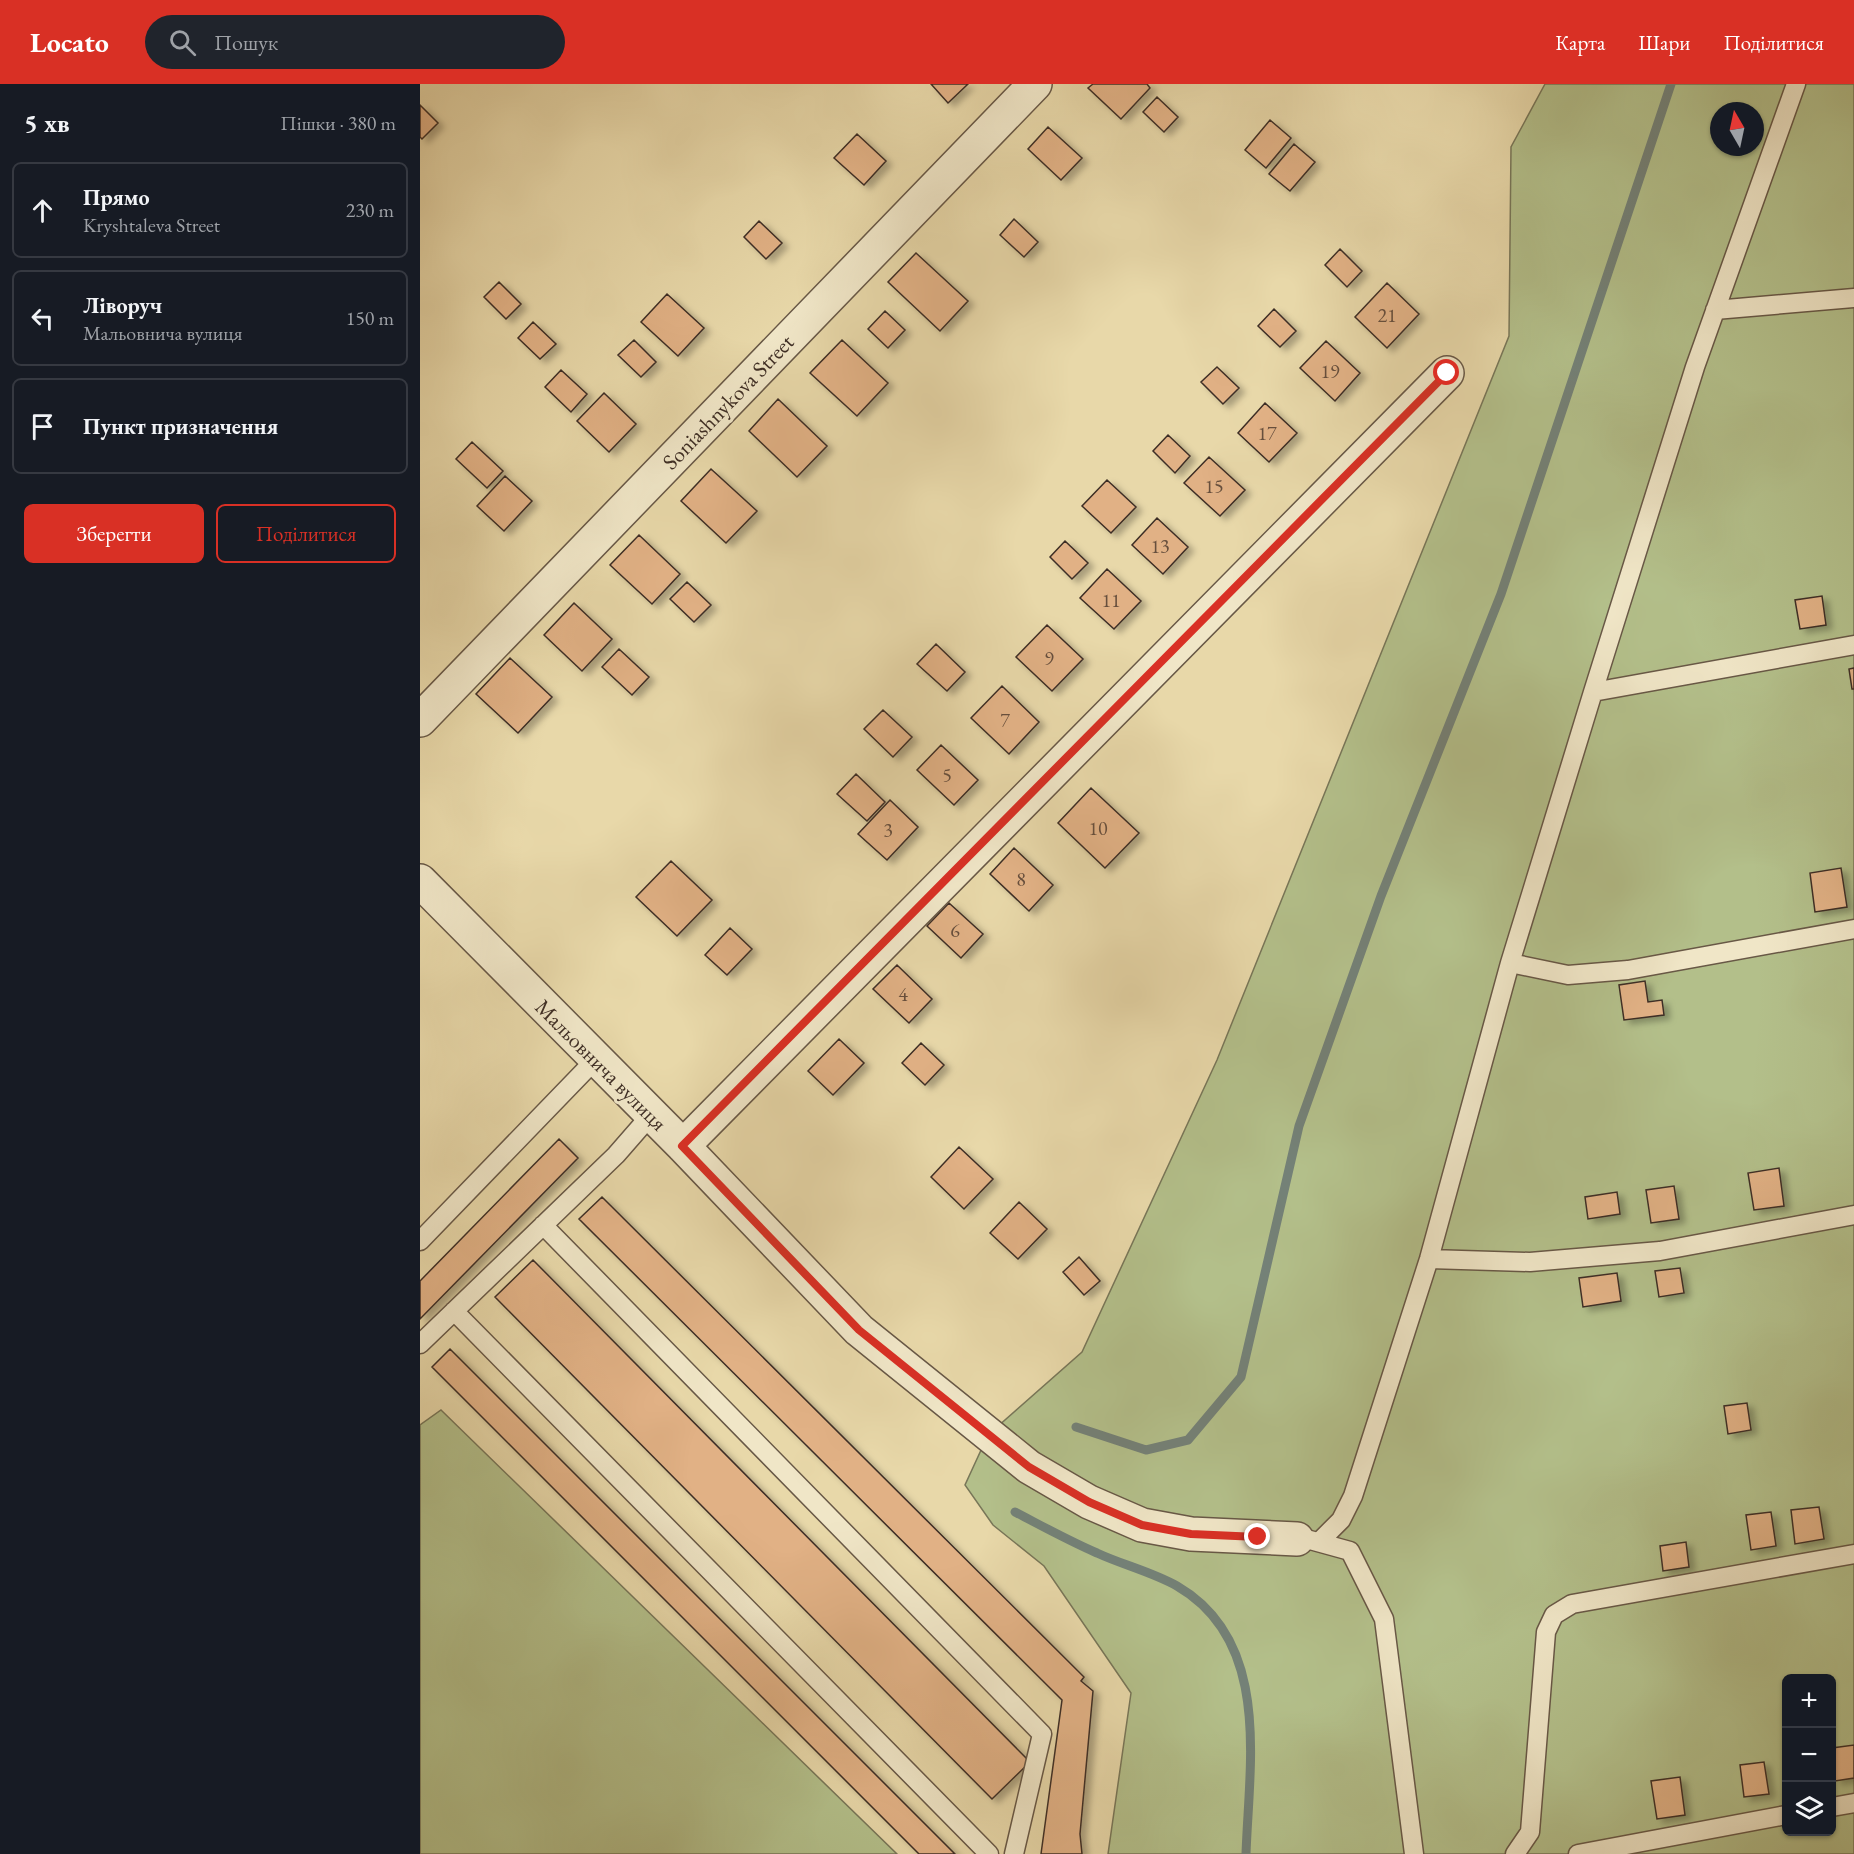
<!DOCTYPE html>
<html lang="uk">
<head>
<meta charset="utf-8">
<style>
  body { margin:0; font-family:"EB Garamond",serif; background:#20242c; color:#f1f3f6 }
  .controls { position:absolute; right:18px; bottom:18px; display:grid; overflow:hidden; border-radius:9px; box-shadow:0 2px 4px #0004 }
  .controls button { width:54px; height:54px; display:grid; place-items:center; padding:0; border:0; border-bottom:2px solid #363941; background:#171b24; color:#f1f3f6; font:30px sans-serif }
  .compass { position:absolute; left:1290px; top:18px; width:54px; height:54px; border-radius:50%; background:#171b24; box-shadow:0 2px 4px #0004; rotate:351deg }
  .stop { position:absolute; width:18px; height:18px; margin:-14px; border:4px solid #d93025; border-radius:50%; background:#fff }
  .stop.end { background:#d93025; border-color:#fff; box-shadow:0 2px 6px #0008 }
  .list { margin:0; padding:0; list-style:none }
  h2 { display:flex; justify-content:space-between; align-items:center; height:78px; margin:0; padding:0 24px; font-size:26px }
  h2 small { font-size:20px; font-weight:400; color:#9ea1a6 }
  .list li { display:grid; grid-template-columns:39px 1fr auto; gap:18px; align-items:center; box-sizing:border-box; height:96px; margin:0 12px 12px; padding:0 12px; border:2px solid #363941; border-radius:9px }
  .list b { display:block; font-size:22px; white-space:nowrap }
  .list p { margin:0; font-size:20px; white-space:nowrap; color:#9ea1a6 }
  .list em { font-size:20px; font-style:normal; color:#9ea1a6 }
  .actions { display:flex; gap:12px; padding:18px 24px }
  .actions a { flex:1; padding:14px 0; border:2px solid #d93025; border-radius:9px; text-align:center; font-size:21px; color:#d93025 }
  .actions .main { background:#d93025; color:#fff }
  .icon { flex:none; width:33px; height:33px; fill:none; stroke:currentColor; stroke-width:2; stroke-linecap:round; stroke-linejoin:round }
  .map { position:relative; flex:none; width:1434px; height:1770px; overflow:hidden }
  header { display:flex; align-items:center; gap:36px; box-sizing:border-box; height:84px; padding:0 30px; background:#d93025; color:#fff }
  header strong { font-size:28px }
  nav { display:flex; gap:33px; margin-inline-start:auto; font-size:21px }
  .search { width:420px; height:54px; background:#20242c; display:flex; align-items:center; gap:15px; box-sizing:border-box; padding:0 21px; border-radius:33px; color:#9ea1a6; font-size:22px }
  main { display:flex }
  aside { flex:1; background:#171b24 }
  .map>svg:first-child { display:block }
  .green { fill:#b3bf8a; stroke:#787658; stroke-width:1.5; fill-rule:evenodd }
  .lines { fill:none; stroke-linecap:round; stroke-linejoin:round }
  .stream { stroke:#748177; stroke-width:9 }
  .building { fill:#e1b185; stroke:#3e2e25; stroke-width:1.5; filter:url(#shadow) }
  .service-casing { stroke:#685846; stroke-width:21 }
  .minor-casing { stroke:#685846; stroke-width:36 }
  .service { stroke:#f0e6c7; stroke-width:18 }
  .minor { stroke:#f0e6c7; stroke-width:33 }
  .route { stroke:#d93025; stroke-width:8 }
  .labels { text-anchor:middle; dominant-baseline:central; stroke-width:6; stroke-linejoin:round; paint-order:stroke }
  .number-label { font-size:20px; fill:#674f3d }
  .street-label { font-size:22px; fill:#3e2e25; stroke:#f0e6c7 }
</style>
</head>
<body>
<header>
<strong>Locato</strong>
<div class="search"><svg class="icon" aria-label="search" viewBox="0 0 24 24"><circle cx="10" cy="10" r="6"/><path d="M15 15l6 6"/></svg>Пошук</div>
<nav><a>Карта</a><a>Шари</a><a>Поділитися</a></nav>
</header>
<main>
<aside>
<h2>5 хв<small>Пішки · 380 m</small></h2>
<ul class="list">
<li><svg class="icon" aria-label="ahead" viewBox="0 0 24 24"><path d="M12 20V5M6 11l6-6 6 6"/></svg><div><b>Прямо</b><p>Kryshtaleva Street</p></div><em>230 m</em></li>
<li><svg class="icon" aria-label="left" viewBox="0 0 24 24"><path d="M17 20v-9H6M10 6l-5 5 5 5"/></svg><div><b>Ліворуч</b><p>Мальовнича вулиця</p></div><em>150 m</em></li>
<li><svg class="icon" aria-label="arrive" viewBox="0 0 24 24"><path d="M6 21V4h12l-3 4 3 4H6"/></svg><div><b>Пункт призначення</b></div></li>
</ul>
<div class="actions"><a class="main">Зберегти</a><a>Поділитися</a></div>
</aside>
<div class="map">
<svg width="1434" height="1770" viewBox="0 0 1434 1770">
  <defs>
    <filter id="shadow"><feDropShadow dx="6" dy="4" stdDeviation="3" flood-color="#0004"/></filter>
  </defs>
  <rect width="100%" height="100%" fill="#e8d8a9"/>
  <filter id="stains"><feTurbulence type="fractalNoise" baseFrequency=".00333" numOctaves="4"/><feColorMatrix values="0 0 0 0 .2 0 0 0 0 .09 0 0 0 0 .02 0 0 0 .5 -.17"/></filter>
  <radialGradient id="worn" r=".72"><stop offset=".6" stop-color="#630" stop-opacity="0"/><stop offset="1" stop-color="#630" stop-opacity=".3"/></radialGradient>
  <path class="green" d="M1125 0H1434V1770H688L711 1609 624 1482 573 1441 545 1401 568 1351 662 1268 797 976 1089 252 1091 63ZM1299 27H1335V63H1299ZM1366 1594H1412V1748H1366Z
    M21 1326 477 1770H0V1341Z"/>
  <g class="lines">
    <path class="stream" d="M656 1343 726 1366 768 1356 821 1293 879 1042 961 812 1081 510 1251 0
      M595 1428C622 1442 649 1457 677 1469 703 1481 732 1488 757 1502 852 1557 829 1680 826 1770"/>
  </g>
  <path class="building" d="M511 0H548L528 19Z
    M673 0H727L730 4 701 35 668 4Z
    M737 13 758 33 744 48 723 28Z
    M0 21 18 39 2 55 0 53Z
    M850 36 871 54 846 84 825 66Z
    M628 43 662 74 641 96 608 65Z
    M437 50 466 77 444 101 414 74Z
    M874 60 895 78 870 107 849 90Z
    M594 135 618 158 604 173 580 151Z
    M339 137 362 159 346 175 324 153Z
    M920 165 942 187 927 203 905 181Z
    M496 169 548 217 520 247 468 198Z
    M79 198 101 220 86 235 64 213Z
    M967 199 999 230 967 264 935 233Z
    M247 210 284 244 258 272 221 238Z
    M854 225 876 247 860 263 838 242Z
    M465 227 485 246 468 264 448 245Z
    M113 238 136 260 120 275 98 254Z
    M214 256 236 278 221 293 198 271Z
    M422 256 468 299 437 332 390 289Z
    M906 257 940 289 915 317 880 284Z
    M797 283 819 304 803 320 781 298Z
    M141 286 167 310 151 328 125 303Z
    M184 309 216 340 189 368 157 337Z
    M358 315 407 362 377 393 329 347Z
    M845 319 877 349 849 378 818 349Z
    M748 351 770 372 755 389 733 367Z
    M52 358 83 387 67 404 36 375Z
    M789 373 825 406 800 432 764 399Z
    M291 385 337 427 306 459 261 417Z
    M85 392 112 417 84 447 57 422Z
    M687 396 716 423 691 449 662 422Z
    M737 434 768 463 743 490 712 461Z
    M219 451 260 490 232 520 190 481Z
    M645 457 668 479 652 495 630 473Z
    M687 485 721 517 694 545 660 514Z
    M267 498 291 521 274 538 250 515Z
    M1402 512 1406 541 1380 545 1375 516Z
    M154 519 192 555 162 587 124 551Z
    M627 541 663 575 632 607 596 573Z
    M516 560 545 588 527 607 497 580Z
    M199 565 229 593 212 611 182 583Z
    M90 574 132 613 98 649 56 610Z
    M1434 584V605H1432L1429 585Z
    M582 602 619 638 589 670 551 634Z
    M463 626 492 653 473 673 444 645Z
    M521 661 558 696 534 721 497 686Z
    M436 690 465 718 447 737 417 710Z
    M671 704 719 749 685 784 638 739Z
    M470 716 498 743 467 776 438 750Z
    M594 764 633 801 609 827 570 790Z
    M251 777 292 816 257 852 216 813Z
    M1421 784 1427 823 1395 828 1390 789Z
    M529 819 563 850 541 874 507 842Z
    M310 844 332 865 307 891 285 871Z
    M477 881 512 915 489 939 453 905Z
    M1225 897 1228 918 1242 916 1244 931 1204 936 1199 901Z
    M419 955 444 979 413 1011 388 987Z
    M501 959 524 981 505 1001 482 979Z
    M139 1055 158 1074 0 1235V1197Z
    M539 1063 573 1095 544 1125 511 1093Z
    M1359 1084 1364 1122 1334 1126 1328 1089Z
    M1254 1102 1259 1135 1231 1139 1226 1106Z
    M1197 1108 1200 1130 1168 1135 1165 1113Z
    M182 1113 664 1593 661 1597 673 1607 660 1750 662 1770H621L642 1616 159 1135Z
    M599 1118 627 1145 598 1175 570 1149Z
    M659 1173 680 1197 664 1211 643 1188Z
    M113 1176 610 1678 572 1715 75 1213Z
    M1260 1184 1264 1209 1239 1213 1235 1187Z
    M1197 1189 1201 1217 1163 1223 1159 1194Z
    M30 1265 535 1770H499L12 1283Z
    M1327 1319 1331 1346 1308 1350 1304 1322Z
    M1399 1423 1404 1455 1375 1460 1371 1426Z
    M1351 1428 1356 1462 1331 1466 1326 1431Z
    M1266 1458 1269 1483 1243 1487 1240 1462Z
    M1434 1661V1694L1415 1697 1412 1664Z
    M1344 1678 1349 1710 1324 1713 1320 1681Z
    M1260 1693 1265 1731 1237 1735 1231 1697Z"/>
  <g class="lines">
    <defs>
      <path id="service" d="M1295 226 1434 214
        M1173 608 1434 561
        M1090 879 1148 891 1208 886 1434 845
        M123 1141 622 1650 594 1770
        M0 1157 175 976
        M1009 1175 1110 1178 1240 1167 1434 1131
        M34 1227 569 1770
        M0 1260 196 1071 230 1032
        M890 1456 930 1467 964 1535 994 1770
        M900 1457 921 1436 933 1412 1009 1175 1090 879 1173 608 1275 283 1376 0
        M1412 1723 1434 1719
        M1095 1770 1110 1748 1126 1548 1134 1531 1152 1520 1434 1470
        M1158 1770 1366 1731"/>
      <path id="minor" d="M0 636 615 0
        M0 797 263 1062 439 1246 609 1383 669 1418 722 1441 771 1450 877 1455
        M263 1062 1027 289"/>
    </defs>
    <use href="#service" class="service-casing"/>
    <use href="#minor" class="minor-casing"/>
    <use href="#service" class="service"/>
    <use href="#minor" class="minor"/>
  </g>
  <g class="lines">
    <path class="route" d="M838 1453 771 1450 722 1441 669 1418 609 1383 439 1246 262 1062 1027 289"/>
  </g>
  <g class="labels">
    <g class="number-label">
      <text x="967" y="231">21</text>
      <text x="910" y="287">19</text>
      <text x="847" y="349">17</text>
      <text x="794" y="402">15</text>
      <text x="740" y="462">13</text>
      <text x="691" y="516">11</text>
      <text x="629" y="574">9</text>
      <text x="585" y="636">7</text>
      <text x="527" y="691">5</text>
      <text x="678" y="744">10</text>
      <text x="468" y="746">3</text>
      <text x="601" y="795">8</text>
      <text x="535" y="846">6</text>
      <text x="483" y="910">4</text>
    </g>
    <g class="street-label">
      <text transform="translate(308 318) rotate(-46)">Soniashnykova Street</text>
      <text transform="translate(181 981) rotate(45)">Мальовнича вулиця</text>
    </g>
  </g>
  <rect width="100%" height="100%" filter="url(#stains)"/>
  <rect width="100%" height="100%" fill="url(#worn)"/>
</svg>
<div class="controls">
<button>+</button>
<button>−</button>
<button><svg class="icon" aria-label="layers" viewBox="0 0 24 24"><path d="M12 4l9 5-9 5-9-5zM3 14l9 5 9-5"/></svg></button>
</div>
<svg class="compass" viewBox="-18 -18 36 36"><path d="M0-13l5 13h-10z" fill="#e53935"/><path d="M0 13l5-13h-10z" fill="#9ea1a6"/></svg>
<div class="stop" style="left:1027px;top:289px"></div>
<div class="stop end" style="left:838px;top:1453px"></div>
</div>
</main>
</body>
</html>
